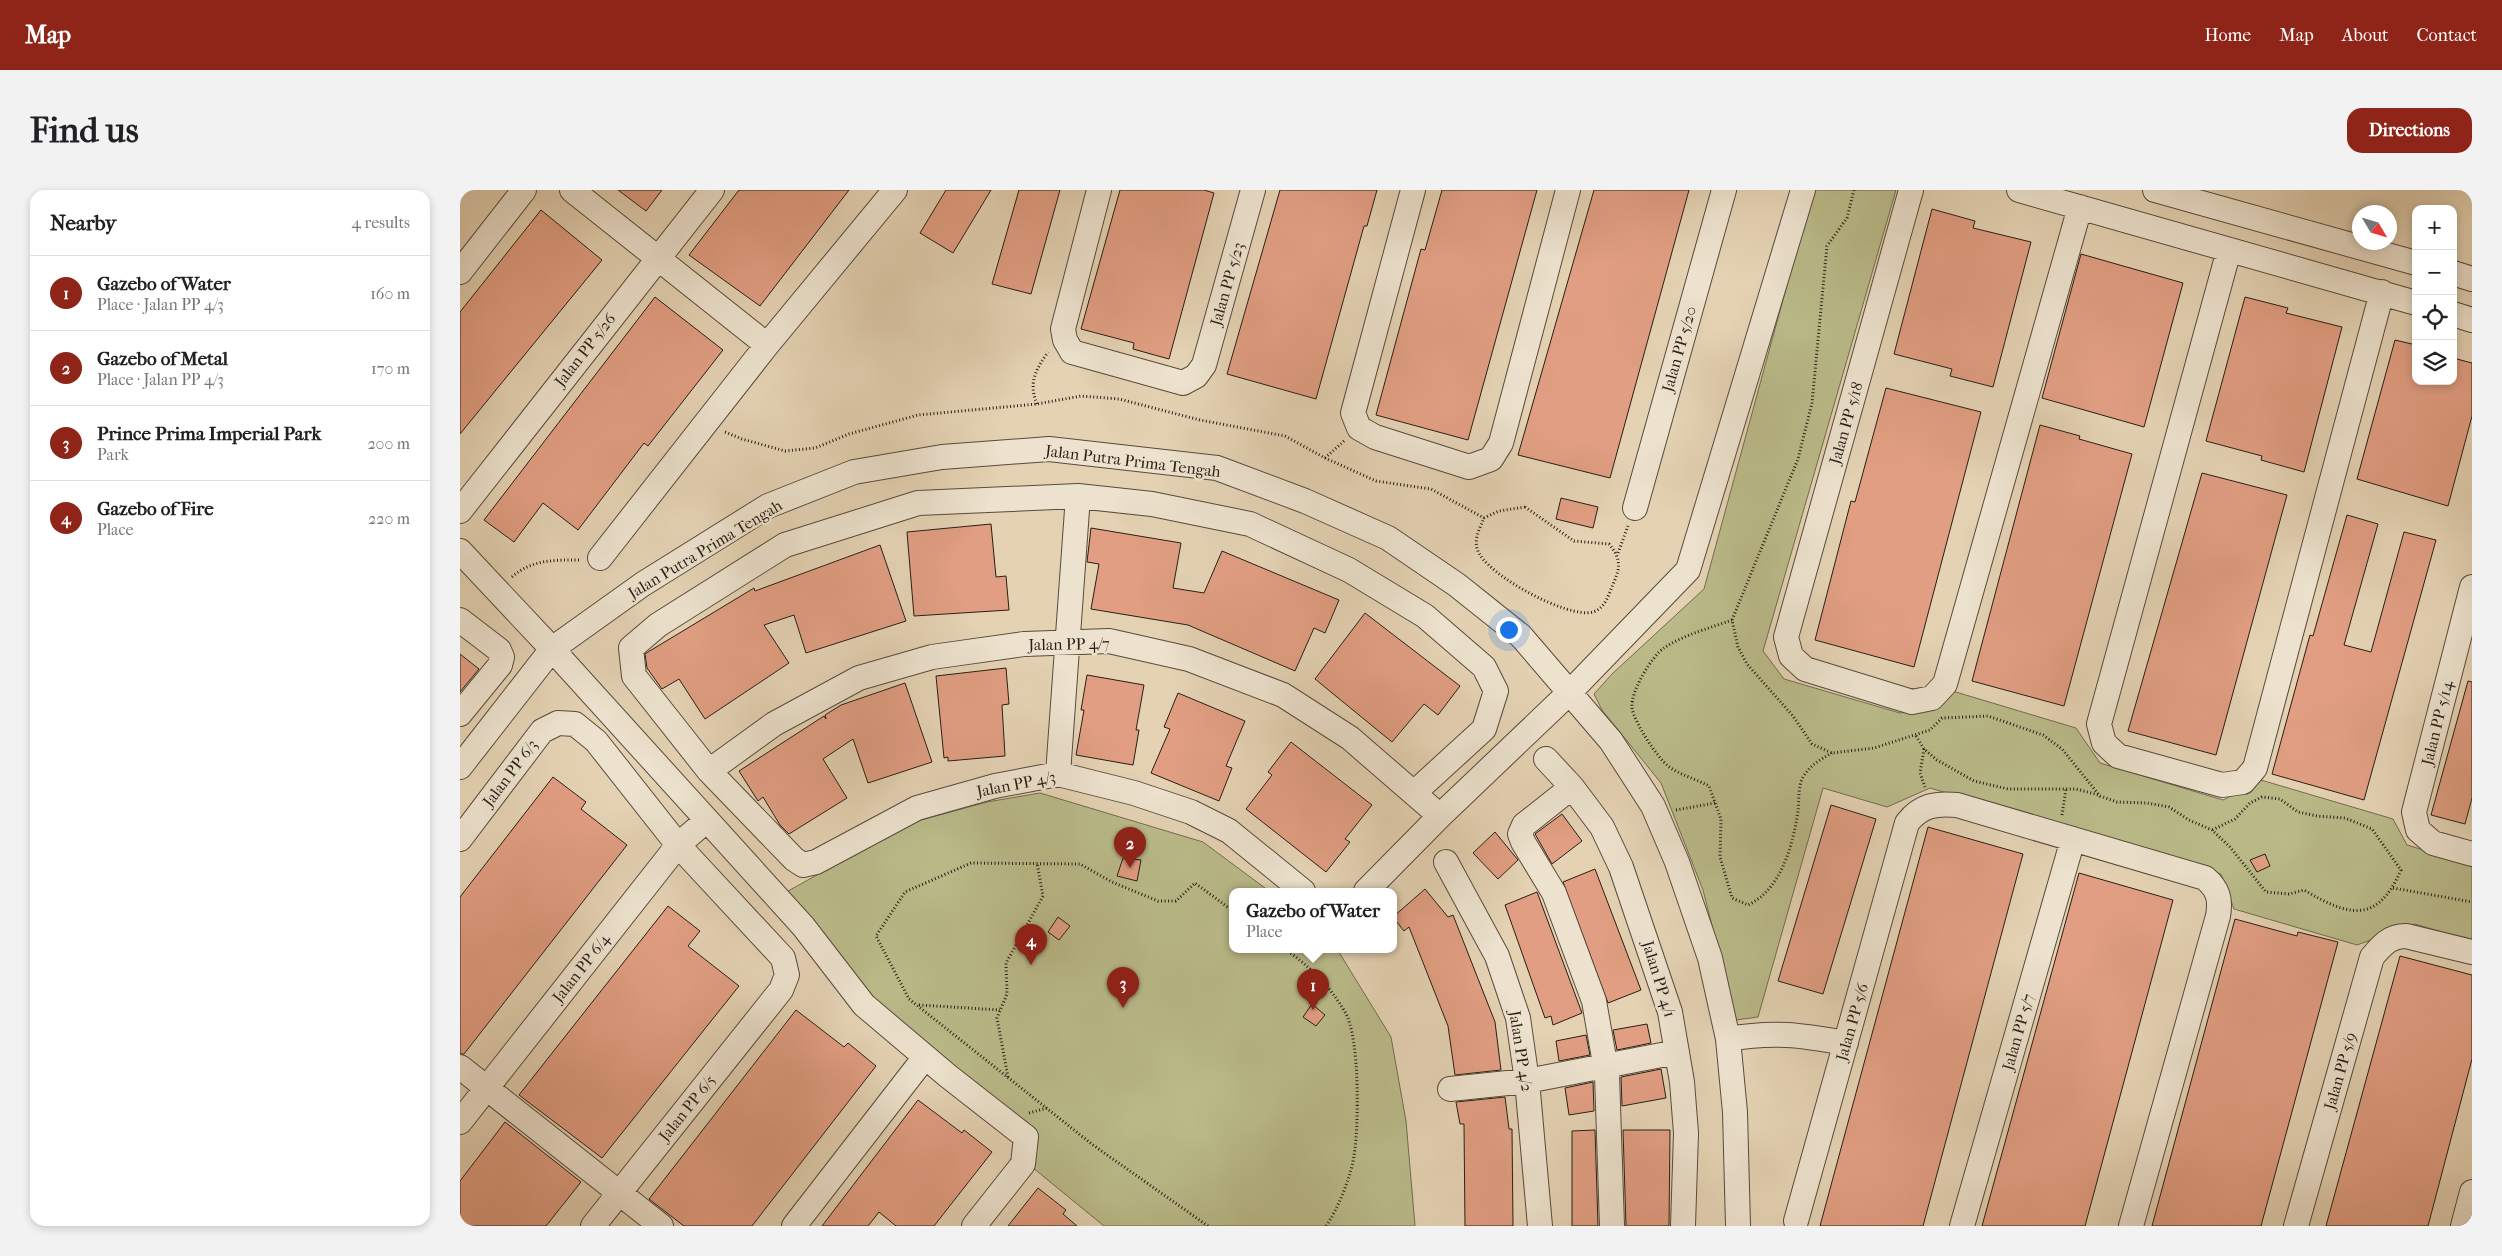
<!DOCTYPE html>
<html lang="en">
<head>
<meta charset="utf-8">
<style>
  body { margin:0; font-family:"IM FELL French Canon",serif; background:#f2f2f2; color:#202124 }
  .controls { position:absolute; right:15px; top:15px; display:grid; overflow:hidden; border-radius:10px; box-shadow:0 2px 8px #0003 }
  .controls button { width:45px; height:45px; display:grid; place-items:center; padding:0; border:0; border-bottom:1px solid #e0e0e0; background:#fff; color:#202124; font:25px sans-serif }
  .compass { position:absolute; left:1892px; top:15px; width:45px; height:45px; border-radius:50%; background:#fff; box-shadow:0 2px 8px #0003; rotate:128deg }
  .you { position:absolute; left:1048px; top:439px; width:18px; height:18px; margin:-12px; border:4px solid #fff; border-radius:50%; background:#1a73e8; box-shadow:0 0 0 8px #1a73e833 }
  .badge { display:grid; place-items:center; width:32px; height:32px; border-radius:50%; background:#8f2418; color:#fff; font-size:16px; font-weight:700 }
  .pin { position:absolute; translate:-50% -41px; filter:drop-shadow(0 1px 2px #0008) }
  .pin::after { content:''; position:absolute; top:26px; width:18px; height:15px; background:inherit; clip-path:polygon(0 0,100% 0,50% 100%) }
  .popup { position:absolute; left:769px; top:698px; width:168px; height:65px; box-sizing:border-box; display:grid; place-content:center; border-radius:10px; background:#fff; filter:drop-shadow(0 1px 4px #0005); font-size:16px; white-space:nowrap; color:#757577 }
  .popup b { font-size:19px; color:#202124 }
  .popup::after { content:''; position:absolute; left:50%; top:100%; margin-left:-10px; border:10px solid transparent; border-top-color:#fff }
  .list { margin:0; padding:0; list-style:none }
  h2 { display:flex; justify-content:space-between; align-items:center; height:65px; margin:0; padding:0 20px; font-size:21px }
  h2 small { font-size:16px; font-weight:400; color:#757577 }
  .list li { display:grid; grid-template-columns:32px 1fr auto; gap:15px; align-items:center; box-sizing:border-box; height:75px; padding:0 20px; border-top:1px solid #e0e0e0 }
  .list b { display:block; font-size:19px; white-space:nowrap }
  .list p { margin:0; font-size:16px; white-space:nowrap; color:#757577 }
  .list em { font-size:16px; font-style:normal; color:#757577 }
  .icon { flex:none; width:28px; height:28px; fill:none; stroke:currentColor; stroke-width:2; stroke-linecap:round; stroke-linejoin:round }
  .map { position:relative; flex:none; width:2012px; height:1036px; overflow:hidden; border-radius:15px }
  header { display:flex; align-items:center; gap:30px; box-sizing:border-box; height:70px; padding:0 25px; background:#8f2418; color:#fff }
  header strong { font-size:24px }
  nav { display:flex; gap:28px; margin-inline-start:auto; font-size:18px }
  .intro { display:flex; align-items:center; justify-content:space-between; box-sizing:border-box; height:120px; padding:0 30px }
  h1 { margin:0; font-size:35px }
  .button { padding:12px 22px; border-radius:15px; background:#8f2418; color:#fff; font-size:18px; font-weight:700 }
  main { display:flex; gap:30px; padding:0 30px }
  aside { flex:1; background:#fff; border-radius:15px; box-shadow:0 2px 8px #0003 }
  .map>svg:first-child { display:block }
  .green { fill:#baba89; stroke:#716c4f }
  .building { fill:#e19e82; stroke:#281e15 }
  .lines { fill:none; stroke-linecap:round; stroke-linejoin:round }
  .minor-casing { stroke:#574b3c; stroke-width:26 }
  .path { stroke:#281e15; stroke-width:3; stroke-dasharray:1 2.5; stroke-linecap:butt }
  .minor { stroke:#ede2ce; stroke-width:24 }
  .labels { text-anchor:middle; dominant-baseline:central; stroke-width:5; stroke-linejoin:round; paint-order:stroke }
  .street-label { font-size:16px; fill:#281e15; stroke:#ede2ce }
</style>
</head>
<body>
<header>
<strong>Map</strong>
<nav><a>Home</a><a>Map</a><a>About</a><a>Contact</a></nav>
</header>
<div class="intro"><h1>Find us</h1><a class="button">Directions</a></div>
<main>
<aside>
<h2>Nearby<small>4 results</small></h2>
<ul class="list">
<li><span class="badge">1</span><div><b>Gazebo of Water</b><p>Place · Jalan PP 4/3</p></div><em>160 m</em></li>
<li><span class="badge">2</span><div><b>Gazebo of Metal</b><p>Place · Jalan PP 4/3</p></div><em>170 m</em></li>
<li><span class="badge">3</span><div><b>Prince Prima Imperial Park</b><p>Park</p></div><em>200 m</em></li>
<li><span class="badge">4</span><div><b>Gazebo of Fire</b><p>Place</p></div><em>220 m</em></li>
</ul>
</aside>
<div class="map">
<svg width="2012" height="1036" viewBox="0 0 2012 1036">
  <rect width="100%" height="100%" fill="#e4d2b3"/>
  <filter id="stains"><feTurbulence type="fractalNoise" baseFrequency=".004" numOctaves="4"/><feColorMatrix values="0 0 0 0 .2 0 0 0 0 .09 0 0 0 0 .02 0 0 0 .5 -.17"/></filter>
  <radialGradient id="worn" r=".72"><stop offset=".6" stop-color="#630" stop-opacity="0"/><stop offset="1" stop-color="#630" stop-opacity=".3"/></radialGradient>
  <path class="green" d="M1353 0H1436L1303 461 1324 489 1440 523 1462 520 1489 500 1616 538 1640 573 1763 610 1801 590 1933 629 1947 655 2012 675V751L1955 734 1897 755 1774 719 1761 684 1470 598 1427 617 1363 598 1298 827 1276 830 1243 700 1201 593 1142 520 1134 504 1152 484 1244 399Z
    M580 603 743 652 809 701H773V759H877L931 847 946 931 955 1036H644L567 973 568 938 428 830 321 705 450 633 527 612Z"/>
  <path class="building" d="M158 0H202L186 21Z
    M279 0H389L300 116 229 65Z
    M486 0H531L493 63 460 43Z
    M559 0H600L571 104 532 94Z
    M660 0H744L754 3 709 169 673 159 674 153 621 139Z
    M820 0H917L907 36H904L856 209 767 184Z
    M982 0H1077L1008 250 916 225 961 59 965 60Z
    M1134 0H1229L1150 288 1058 265Z
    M1472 19 1515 31 1513 38 1571 52 1533 197 1490 186 1492 179 1434 164Z
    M81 20 142 70 0 244V122Z
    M1621 64 1723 93 1684 237 1582 208Z
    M195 107 263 160 188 256 184 253 118 340 83 313 54 352 24 330Z
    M1785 107 1828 118 1826 123 1882 137 1844 282 1801 270 1802 266 1746 251Z
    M1935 150 1956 155V191H1993V168L2012 173V226L1988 316 1897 289Z
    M1426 198 1521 222 1454 477 1355 450 1391 311 1395 312Z
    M1580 235 1620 246 1619 249 1672 264 1604 516 1512 491Z
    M1742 283 1827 305 1756 565 1668 541Z
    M1101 308 1138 317 1133 338 1096 329Z
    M1887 325 1918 334 1884 455 1911 462 1944 342 1976 350 1904 610 1812 584 1850 445 1853 446Z
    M531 334 536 387 546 386 549 420 454 426 447 342Z
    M631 338 721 353 713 398 744 403 762 361 879 410 865 443 854 438 835 481 728 435 631 419 639 374 627 372Z
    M420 355 446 431 346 463 334 425 304 435 329 473 245 529 219 489 202 499 187 478 185 464 188 462 294 398 295 401Z
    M905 423 1000 496 978 525 964 514 932 552 855 489Z
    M0 464 19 479 0 502Z
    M546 478 549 514 542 515 545 566 488 571V567L484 568 476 486Z
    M627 485 684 495 676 540H679L673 575 616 565 624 520H621Z
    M2008 491 2012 492V608L2005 634 1971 625Z
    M445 493 472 572 408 593 393 549 363 569 387 608 329 644 320 635 303 607 298 611 279 581 364 526 366 529 365 525 381 515Z
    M718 503 785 531 766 576 772 578 759 611 691 583 710 539 704 537Z
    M831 552 912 615 885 649 890 652 866 682 786 619 812 585 808 582Z
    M93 587 126 612 121 619 167 655 4 864H0V707Z
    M1371 615 1416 629 1363 804 1318 791Z
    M1102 624 1122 651 1092 674 1075 644Z
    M1468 637 1563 664 1463 1036H1360Z
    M1035 642 1058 670 1038 689 1013 663Z
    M1805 664 1810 676 1797 682 1790 670Z
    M663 668 681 670 677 691 657 686Z
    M1135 679 1181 800 1148 813 1103 692Z
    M1619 683 1713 710 1625 1036H1522Z
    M965 699 988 727 993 725 1035 832 1041 880 995 885 988 836 949 737 944 741 933 727Z
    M1077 702 1122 823 1093 835 1091 826 1085 828 1045 715Z
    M208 716 240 741 228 756 279 796 142 968 59 905Z
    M598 727 610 736 599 750 588 742Z
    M1775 729 1837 746 1838 742 1878 752 1801 1036H1692Z
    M1940 766 2012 785V869L1968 1036H1866Z
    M852 814 865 825 856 836 843 827Z
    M336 820 384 857 388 853 416 876 292 1036H224L189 1009Z
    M1187 834 1191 853 1157 860 1153 840Z
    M1126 845 1130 865 1099 871 1096 851Z
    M1201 879 1206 908 1162 916 1161 887Z
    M1133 892 1134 921 1109 925 1105 898Z
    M1045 907 1049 939H1052L1053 1036H1005L1004 934H1000L996 912Z
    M458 910 502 943 504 940 532 962 474 1036H436L419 1022 408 1036H362Z
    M45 932 121 992 86 1036H0V991Z
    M1135 940 1138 1036H1112V941Z
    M1163 940H1210L1209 1036H1166Z
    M578 998 606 1020 603 1024 617 1036H548Z"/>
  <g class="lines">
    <defs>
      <path id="minor" d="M112 0 307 155
        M639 0 603 139 605 150 612 162 723 193 736 186 744 175 793 0
        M953 0 893 223 899 238 915 247 1009 277 1031 269 1041 253 1108 0
        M1451 0 1326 447 1331 466 1345 479 1452 512 1472 508 1485 494 1620 17
        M1559 0 1956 113
        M1695 0 1956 73
        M1769 60 1639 534 1644 553 1658 566 1762 595 1783 592 1795 578 1922 102
        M0 82 64 0
        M1993 83 2012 89
        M1993 124 2012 130
        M1175 318 1264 0
        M0 321 252 0
        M0 361 92 459 343 736 404 815 488 886 566 947 563 974 514 1036
        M140 368 307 155 435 0
        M2012 397 1954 622 1958 640 1973 653 2012 664
        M0 430 39 460 42 467 40 475 0 524
        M1086 569 1112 597 1142 637 1161 677 1210 822 1222 892 1226 943 1223 1036
        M0 577 92 459 183 394 308 316 394 282 482 267 589 259 757 278 845 311 928 348 997 395 1061 446 1151 551 1193 616 1217 672 1250 768 1268 849 1275 922 1278 1036
        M249 581 314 534 399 488 472 467 564 454 649 451 729 469 823 505 890 548 980 626
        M598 584 618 306
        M1112 597 1064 635 1060 644 1063 652 1094 703 1134 811 1147 885 1152 1036
        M0 649 82 541 98 533 115 534 136 551 218 655 323 768 327 785 321 800 133 1036
        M986 672 1037 766 1058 828 1067 891 1080 1036
        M843 701 769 641 731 622 674 603 598 584 535 596 457 618 356 672 343 675 334 669 249 581 174 486 171 458 198 435 325 355 458 313 618 306 692 314 790 334 889 380 965 426 1024 477 1036 501 1024 539 954 603
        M906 701 980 626 1110 502 1228 380 1343 0
        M1268 849C1314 841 1340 845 1386 853
        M0 877 201 1036
        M990 899 1067 891 1217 862
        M0 932 218 655 247 630
        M1336 1031 1447 633C1461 615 1476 613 1497 615L1745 688C1758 699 1761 709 1758 726L1671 1036
        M334 1036 465 867
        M1502 1036 1613 649
        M1836 1036 1912 767C1922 755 1930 746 1946 746L2012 762
        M2003 1036 2012 1002"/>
    </defs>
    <use href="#minor" class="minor-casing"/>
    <path class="path" d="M1394 0 1387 28 1367 56 1352 213 1338 269 1272 430 1278 457 1287 474 1333 526 1352 554 1372 563 1414 558 1470 540 1482 528 1528 526 1583 545 1602 559 1640 606 1657 612 1687 613 1709 617 1729 630 1752 640 1770 657 1806 702 1829 704 1844 700C1888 726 1917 735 1941 680L1912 639 1885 628 1857 626 1838 622 1820 609 1802 607 1790 613 1775 629 1752 640
      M577 214C568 193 576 179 588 162
      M265 242 282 249 325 261 355 258 389 244 458 225 577 214 621 206 659 209 740 230 825 246 865 268 916 291 971 299 1024 328
      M865 268 885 250
      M1065 317 1114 351 1149 354C1160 367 1161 376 1154 392 1149 403 1146 418 1133 422 1108 429 1027 385 1018 361 1013 350 1020 338 1024 328L1039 321Z
      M1158 363 1168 336
      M52 387C72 369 96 370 121 370
      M1272 430C1250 438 1223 445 1204 458 1192 466 1170 502 1172 518 1174 532 1197 567 1208 576 1220 585 1236 589 1249 596L1261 629 1260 667 1272 708 1288 715C1321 700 1333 655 1338 621 1339 611 1338 596 1343 587 1351 575 1359 570 1372 563
      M1456 546 1464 559 1477 570 1514 591 1548 599H1616L1639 605
      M1464 559 1460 583 1465 597
      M1216 620 1255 613
      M1602 625 1606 599
      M1933 698 2012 712
      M825 759C849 776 870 796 885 822 900 847 899 936 894 966 891 986 878 1019 866 1036
      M459 815 540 820
      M548 887 537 828 547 804 546 773 583 706 577 673
      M569 923 587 918
      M748 1036 633 955 449 809 416 746 445 702 511 673 620 674 652 692 698 711H716L735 693 773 721"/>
    <use href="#minor" class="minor"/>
  </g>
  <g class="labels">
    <g class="street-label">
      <text transform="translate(767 94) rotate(-74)">Jalan PP 5/23</text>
      <text transform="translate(1219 159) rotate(-74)">Jalan PP 5/20</text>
      <text transform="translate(125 160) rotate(-52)">Jalan PP 5/26</text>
      <text transform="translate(1386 233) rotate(-74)">Jalan PP 5/18</text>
      <text transform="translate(673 271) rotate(7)">Jalan Putra Prima Tengah</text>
      <text transform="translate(245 359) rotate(-31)">Jalan Putra Prima Tengah</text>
      <text transform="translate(609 454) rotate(-1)">Jalan PP 4/7</text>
      <text transform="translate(1977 533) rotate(-76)">Jalan PP 5/14</text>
      <text transform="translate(50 583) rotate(-53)">Jalan PP 6/3</text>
      <text transform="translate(556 594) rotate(-11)">Jalan PP 4/3</text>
      <text transform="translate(121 778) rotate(-52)">Jalan PP 6/4</text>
      <text transform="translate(1199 789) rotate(73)">Jalan PP 4/1</text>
      <text transform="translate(1392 832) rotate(-74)">Jalan PP 5/6</text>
      <text transform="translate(1558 842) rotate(-74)">Jalan PP 5/7</text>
      <text transform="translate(1061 861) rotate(81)">Jalan PP 4/2</text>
      <text transform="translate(1880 881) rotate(-74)">Jalan PP 5/9</text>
      <text transform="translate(227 918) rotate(-51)">Jalan PP 6/5</text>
    </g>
  </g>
  <rect width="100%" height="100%" filter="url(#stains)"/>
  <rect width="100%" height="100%" fill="url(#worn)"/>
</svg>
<div class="controls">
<button>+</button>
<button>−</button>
<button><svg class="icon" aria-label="locate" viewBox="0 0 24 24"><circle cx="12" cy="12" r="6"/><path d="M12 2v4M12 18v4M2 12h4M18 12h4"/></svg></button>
<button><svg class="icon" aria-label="layers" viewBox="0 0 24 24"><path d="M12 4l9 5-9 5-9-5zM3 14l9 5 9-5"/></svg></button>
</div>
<svg class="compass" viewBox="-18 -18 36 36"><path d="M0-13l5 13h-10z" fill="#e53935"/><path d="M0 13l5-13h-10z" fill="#757577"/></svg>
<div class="you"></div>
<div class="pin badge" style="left:853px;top:820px">1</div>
<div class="popup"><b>Gazebo of Water</b>Place</div>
<div class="pin badge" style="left:670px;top:678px">2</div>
<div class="pin badge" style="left:663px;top:818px">3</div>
<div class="pin badge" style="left:571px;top:775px">4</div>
</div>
</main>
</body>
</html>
